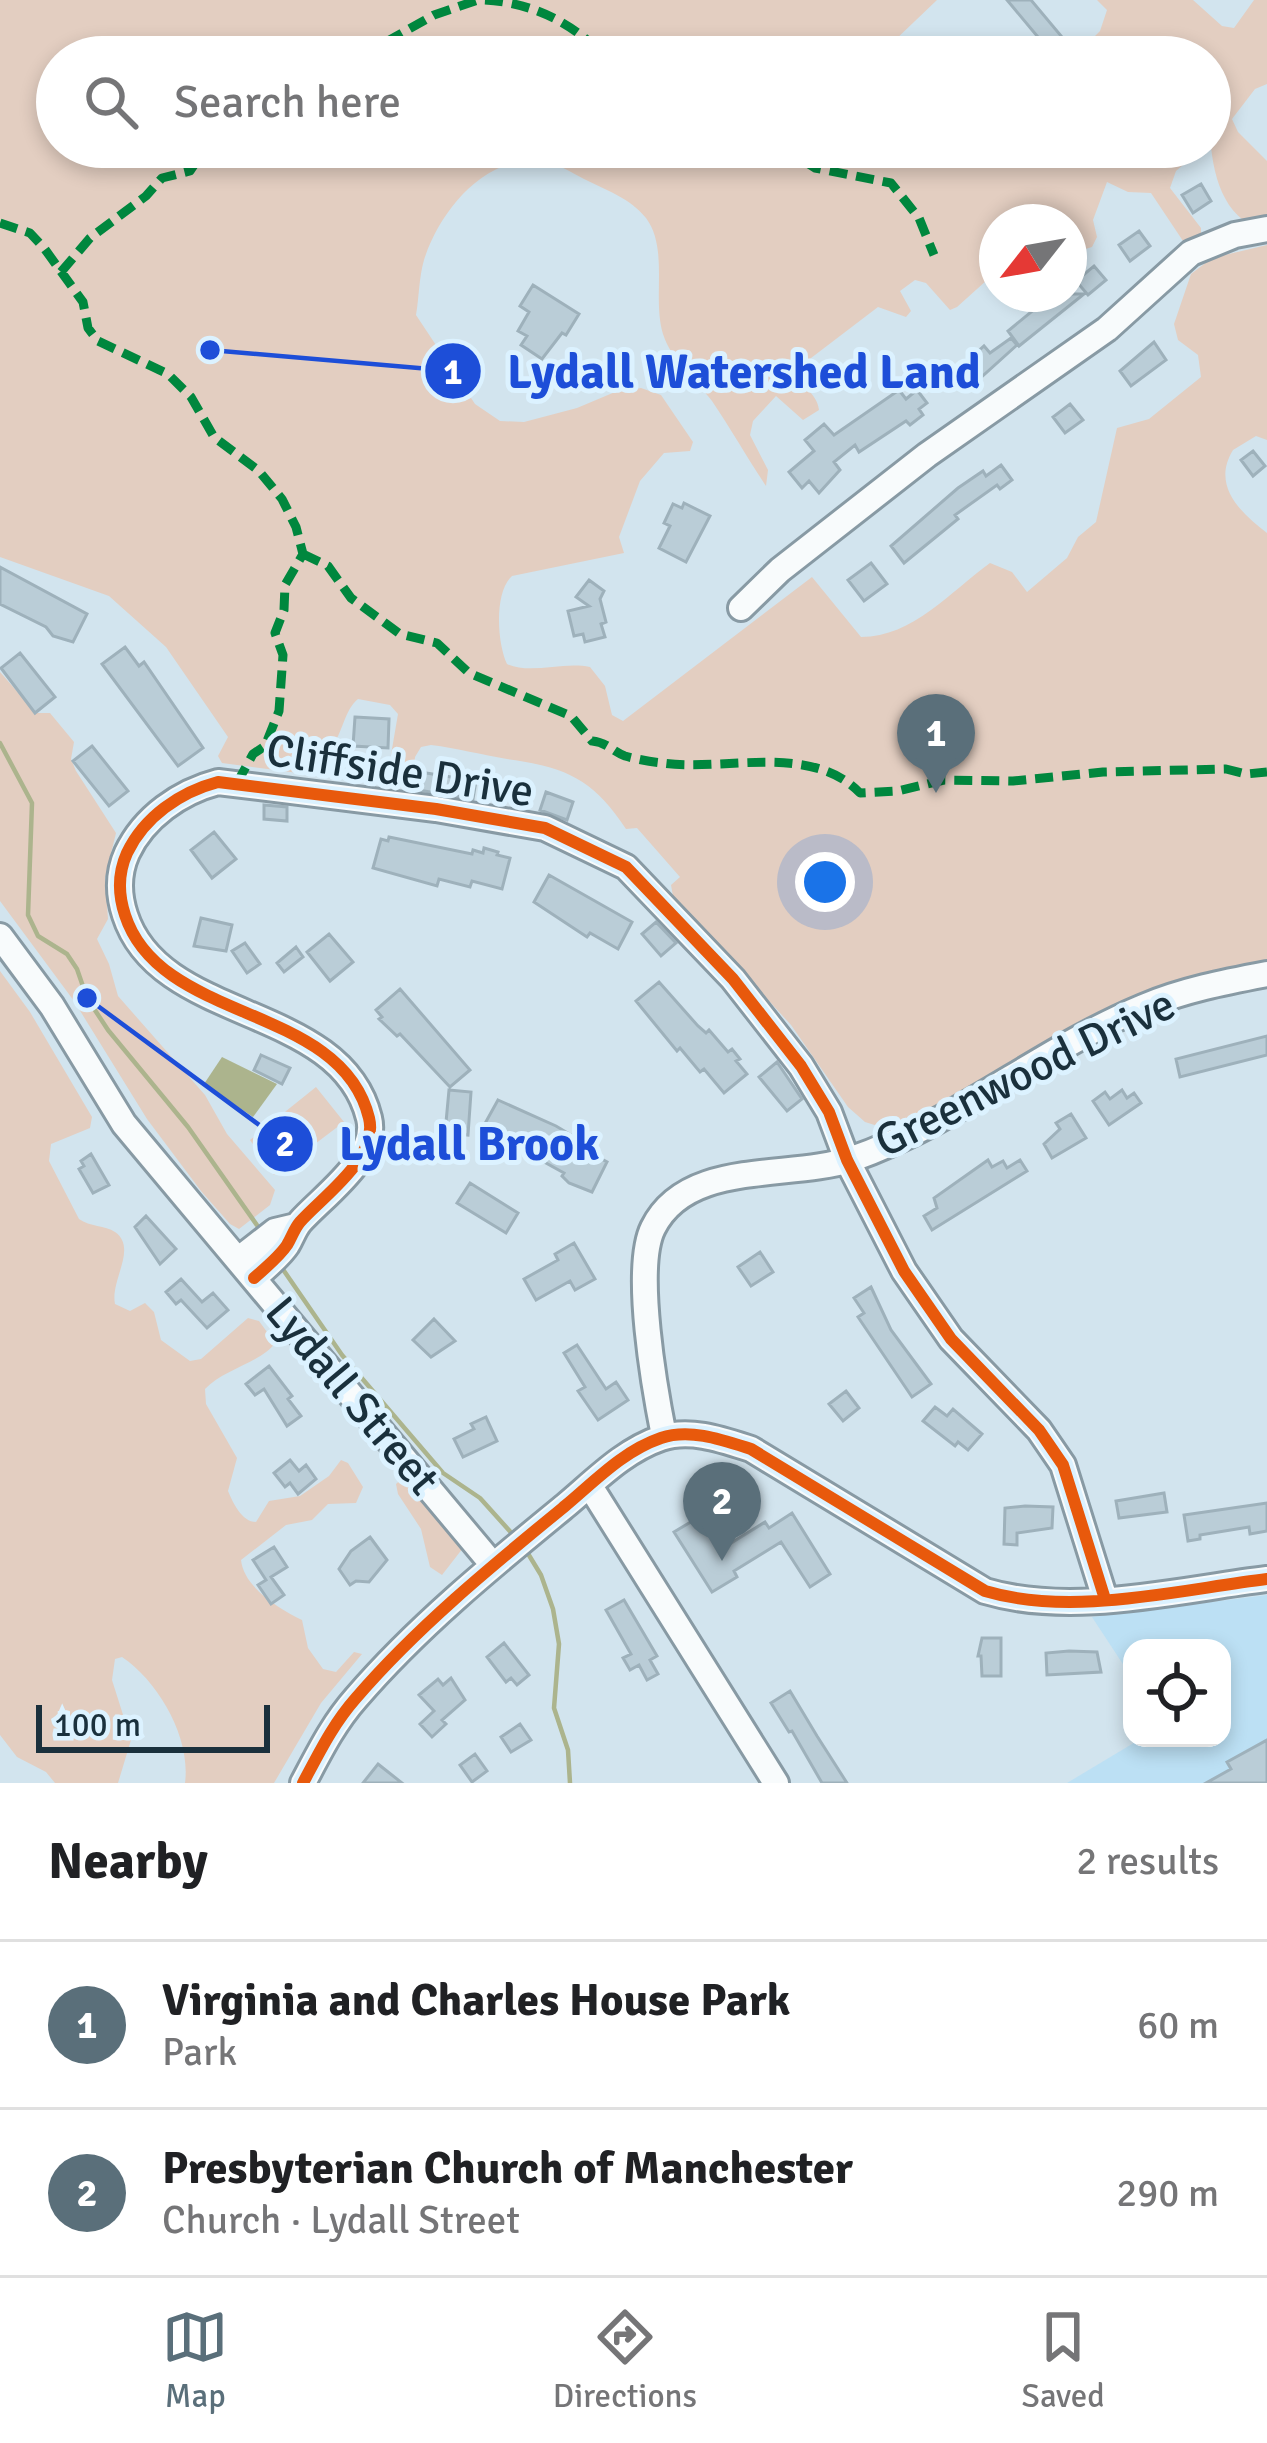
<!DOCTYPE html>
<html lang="en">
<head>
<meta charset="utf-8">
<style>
  body { margin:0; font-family:Signika,sans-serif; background:#f6f6f6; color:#202124 }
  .controls { position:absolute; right:36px; bottom:36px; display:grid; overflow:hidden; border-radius:24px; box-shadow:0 6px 18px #0003 }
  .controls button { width:108px; height:108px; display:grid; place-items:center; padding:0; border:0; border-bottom:3px solid #e0e0e0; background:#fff; color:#202124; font:60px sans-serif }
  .compass { position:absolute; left:979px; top:204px; width:108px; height:108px; border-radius:50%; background:#fff; box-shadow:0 6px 18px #0003; rotate:239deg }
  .scale { position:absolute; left:36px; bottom:30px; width:234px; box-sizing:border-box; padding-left:12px; border:6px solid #1a303c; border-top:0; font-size:33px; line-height:42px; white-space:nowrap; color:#1a303c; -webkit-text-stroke:9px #dcf2ff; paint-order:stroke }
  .you { position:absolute; left:825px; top:882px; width:42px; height:42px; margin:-30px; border:9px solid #fff; border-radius:50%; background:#1a73e8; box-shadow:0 0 0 18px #1a73e833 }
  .badge { display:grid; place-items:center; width:78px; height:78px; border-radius:50%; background:#5a6f7a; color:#fff; font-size:39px; font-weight:700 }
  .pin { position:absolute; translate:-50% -99px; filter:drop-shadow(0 3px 6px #0008) }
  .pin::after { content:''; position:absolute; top:63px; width:42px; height:36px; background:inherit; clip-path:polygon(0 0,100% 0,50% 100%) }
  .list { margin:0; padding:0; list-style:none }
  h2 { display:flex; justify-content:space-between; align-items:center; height:156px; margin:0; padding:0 48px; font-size:51px }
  h2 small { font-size:39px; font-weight:400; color:#757577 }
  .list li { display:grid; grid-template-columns:78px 1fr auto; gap:36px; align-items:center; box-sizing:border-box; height:168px; padding:0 48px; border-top:3px solid #e0e0e0 }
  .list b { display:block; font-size:45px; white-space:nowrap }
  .list p { margin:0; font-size:39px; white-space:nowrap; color:#757577 }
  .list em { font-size:39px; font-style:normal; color:#757577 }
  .icon { flex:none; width:66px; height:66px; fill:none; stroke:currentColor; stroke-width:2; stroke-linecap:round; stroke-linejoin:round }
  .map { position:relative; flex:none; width:1267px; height:1783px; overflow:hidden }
  .search { position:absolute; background:#fff; box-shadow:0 6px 18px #0003; left:36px; right:36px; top:36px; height:132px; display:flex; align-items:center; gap:30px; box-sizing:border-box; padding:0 42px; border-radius:66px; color:#757577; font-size:45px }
  .sheet { height:492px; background:#fff }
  nav { display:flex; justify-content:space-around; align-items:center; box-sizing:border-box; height:168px; border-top:3px solid #e0e0e0; background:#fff; font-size:33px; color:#757577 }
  nav a { display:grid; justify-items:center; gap:6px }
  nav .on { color:#5a6f7a }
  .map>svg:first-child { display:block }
  .built { fill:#bce0f4 }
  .green { fill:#e3cec1 }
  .water { fill:#acb48d }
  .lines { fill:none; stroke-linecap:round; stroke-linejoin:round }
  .stream { stroke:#acb48d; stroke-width:4.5 }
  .building { fill:#bacdd7; stroke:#9eb1bb; stroke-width:3 }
  .minor-casing { stroke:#889aa4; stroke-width:30 }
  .minor { stroke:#f8fbfc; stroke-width:24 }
  .quiet { stroke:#00873e; stroke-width:9; stroke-dasharray:18 9; stroke-linecap:butt }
  .cycleway-casing { stroke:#dcf2ff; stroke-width:20 }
  .cycleway { stroke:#e8590c; stroke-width:12 }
  .labels { text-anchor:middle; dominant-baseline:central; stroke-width:10; stroke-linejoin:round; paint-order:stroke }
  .street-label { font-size:45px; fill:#1a303c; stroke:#dcf2ff }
  .leader { fill:none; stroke:#1d4ed8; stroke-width:4.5 }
  .callout-dot { fill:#1d4ed8; stroke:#dcf2ff; stroke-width:4.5 }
  .mark-label { font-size:36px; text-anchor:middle; font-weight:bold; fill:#fff }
  .callout-label { font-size:48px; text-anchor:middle; font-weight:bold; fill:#1d4ed8; stroke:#dcf2ff; stroke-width:10; stroke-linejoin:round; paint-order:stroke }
</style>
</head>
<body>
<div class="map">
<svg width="1267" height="1783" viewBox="0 0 1267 1783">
  <rect width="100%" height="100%" fill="#d2e4ee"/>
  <path class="built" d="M1267 1595V1783H1067L1142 1738H1222V1648H1132V1678L1092 1617Z"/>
  <path class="green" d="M0 0H937L892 43 891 57H57V147H1187L1184 164 1176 171 1170 188 1201 228V237L1185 244 1151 193 1128 192 1107 182 1093 220 1097 237 1092 247 1069 254V222H997V271L957 307 950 310 926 283 915 280 900 291 911 311 906 317 878 307 794 371C799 386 817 392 819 410L803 420 776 396 753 421 750 435 768 470 766 486C748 459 731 429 712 401 696 380 671 360 663 334 652 298 669 249 646 218 630 198 606 190 584 179 570 172 558 163 542 161 485 154 439 212 424 260 419 277 419 297 416 315L475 404 500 421 524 422 577 408 615 392 641 388 661 395 693 442 690 451 664 453 640 481 619 537 624 553 512 576C494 592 497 643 507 664 531 675 563 661 590 667L605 686 612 715 623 721 812 577 861 637C913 637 951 591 990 563L1012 572 1027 592 1067 558 1078 537 1096 522 1117 428 1149 419 1201 377 1198 355 1178 340 1174 324 1191 274 1212 258 1267 245V440L1256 436 1233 450C1211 486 1241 513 1267 533V960L1152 988 1052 1038 934 1108 893 1126 881 1127 865 1122 848 1107 791 1025 673 896 671 885 680 877 637 828 626 829C593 779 566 767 507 759 482 755 457 748 431 745L421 747 415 757 411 791 386 784 398 714 390 705 358 699C344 710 343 734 330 749L315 750 306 774 222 763 218 756 228 737 166 647 109 596 0 557Z
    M1097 0H1193L1222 26 1234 28 1254 0H1267V84L1255 89 1232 119 1238 132 1267 161V216L1243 220C1201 187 1210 106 1210 57H1074L1100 31 1107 10Z
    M0 672 36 713H50L74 742 71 759 76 771 116 833 105 878 108 919 97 939 109 964 118 996 205 1095 227 1134 275 1190 270 1205 239 1229 230 1224 201 1191 147 1119 74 1001 0 901Z
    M0 971 30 1012 92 1117 90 1128 51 1144 49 1161 79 1219C90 1227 105 1225 115 1232 138 1248 110 1280 115 1304L130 1311 145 1303 154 1312 161 1340 190 1361 201 1359 248 1318 259 1321 275 1343C262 1362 224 1369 205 1389L206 1404 237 1458 228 1491C233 1503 242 1522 256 1522L269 1501 300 1496 329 1476 341 1460 348 1463 363 1487 356 1503 328 1504 312 1520 286 1525 241 1560C244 1588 280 1609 302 1620L308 1648 323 1669 336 1672 354 1652 362 1654 321 1703 274 1783H185C191 1738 159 1682 122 1657L115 1659 112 1680 131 1740 118 1783H55L46 1772 17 1757 0 1735Z
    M316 1087 344 1122 274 1175 250 1140Z
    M404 1477 463 1548 442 1575 430 1567 421 1529 398 1494 396 1484Z"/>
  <path class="water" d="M222 1057 277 1084 253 1117 204 1084Z"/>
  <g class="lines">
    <path class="stream" d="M0 743 32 803 28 915 38 936 67 954 77 969 87 998 108 1030 188 1127 259 1228
      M282 1268 342 1355 443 1473 480 1498 516 1538
      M527 1552 541 1575 553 1609 559 1644 554 1708 568 1750 570 1783"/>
  </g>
  <path class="building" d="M1007 0H1031L1062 37 1048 49Z
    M1201 184 1211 201 1193 213 1182 195Z
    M1139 231 1150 246 1130 261 1119 245Z
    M1094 266 1106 280 1088 295 1076 281Z
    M533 285 579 314 566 335 562 333 542 359 521 345 527 336 518 331 529 312 520 306Z
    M1053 294H1084L1019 346 1008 331Z
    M1011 338 1017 345 967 390 953 374 984 346 990 353Z
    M1154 342 1166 360 1131 386 1120 371Z
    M899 390 906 399 917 390 927 403 919 409 923 415 910 425 906 421 859 452 855 445 834 462 840 470 819 493 809 481 802 488 789 472 814 451 805 440 824 424 834 435Z
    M1070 404 1083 420 1065 433 1053 417Z
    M1253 451 1265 466 1253 476 1241 460Z
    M1001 465 1012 480 1000 489 997 485 955 515 958 519 904 563 891 546 958 488 983 471 986 476Z
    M684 503 710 516 686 562 659 548 670 526 664 523 673 504 682 508Z
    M871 563 887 584 864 601 848 580Z
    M0 567 87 614 73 642 53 636 46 627 0 604Z
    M589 580 604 591 600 599 606 622 601 624 605 637 585 642 583 634 574 636 568 611 589 606 576 597Z
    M125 647 139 666 144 662 203 748 178 766 102 664Z
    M20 653 55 697 35 713 1 668Z
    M355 717 389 719 388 748 353 746Z
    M92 746 128 791 109 806 73 761Z
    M420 772 476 781 473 799 418 790Z
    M546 792 573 802 567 820 540 810Z
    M264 805 287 807V821L264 819Z
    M214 832 236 859 212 878 191 850Z
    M389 837 472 854 473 850 483 853 484 848 498 852 497 855 510 858 502 889 472 881 470 887 439 879 437 886 373 868 381 839 388 841Z
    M549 875 632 922 618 949 590 933 587 937 534 902Z
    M201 918 232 925 226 951 194 946Z
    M656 922 676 943 661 956 642 934Z
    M329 934 353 962 330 981 307 952Z
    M245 943 260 964 247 973 232 951Z
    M296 947 303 957 284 972 277 963Z
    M659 982 698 1026 706 1033 709 1030 728 1052 732 1049 740 1059 736 1061 747 1074 724 1093 704 1069 700 1072 680 1048 677 1051 636 1001Z
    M400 989 470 1070 450 1087 400 1034 397 1036 379 1019 382 1017 376 1010Z
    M1267 1036V1055L1180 1077 1176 1059Z
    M261 1055 290 1068 282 1084 254 1070Z
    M777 1062 802 1099 787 1111 759 1077Z
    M449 1090 471 1092 468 1135 445 1133Z
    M1122 1090 1127 1098 1134 1093 1141 1103 1109 1125 1093 1101 1105 1092 1110 1099Z
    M498 1100 556 1126 586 1144 583 1149 607 1162 592 1192 569 1183 562 1176 564 1173 537 1158 538 1155 483 1127Z
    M1071 1114 1086 1138 1052 1158 1044 1144 1060 1129 1056 1123Z
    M91 1154 109 1185 93 1193 79 1169 84 1166 81 1161Z
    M988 1160 992 1167 1003 1161 1007 1168 1020 1160 1027 1171 932 1230 924 1216 937 1208 934 1198Z
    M470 1183 518 1213 506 1233 457 1203Z
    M146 1216 176 1249 160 1264 135 1227Z
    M574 1243 595 1279 575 1290 570 1281 536 1300 524 1279 558 1260 555 1254Z
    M760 1252 773 1272 751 1286 738 1267Z
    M181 1279 202 1302 213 1293 228 1310 207 1328 181 1300 176 1304 166 1292Z
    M871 1287 891 1330 931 1384 912 1397 858 1317 864 1313 854 1298Z
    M434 1319 455 1341 431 1357 413 1340Z
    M577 1345 606 1389 616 1382 628 1400 598 1420 578 1391 585 1387 564 1353Z
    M269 1366 292 1396 288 1399 301 1416 287 1426 264 1389 255 1395 246 1384Z
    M846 1391 859 1408 843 1421 829 1404Z
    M935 1407 947 1416 953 1409 982 1434 968 1450 958 1442 955 1446 923 1421Z
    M486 1417 497 1441 463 1457 454 1439 474 1429 471 1424Z
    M290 1460 299 1471 306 1465 316 1479 298 1494 290 1483 285 1487 274 1473Z
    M1164 1493 1167 1512 1119 1518 1116 1501Z
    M1267 1503V1531L1250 1534 1249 1527 1200 1535V1539L1188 1541 1184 1515Z
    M1025 1506 1053 1507 1052 1528 1017 1533V1545L1004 1544 1005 1508Z
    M792 1513 830 1574 810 1587 781 1542 734 1571 737 1577 712 1592 674 1532 699 1517 720 1550 765 1522 769 1528Z
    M370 1537 387 1560 369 1582 356 1581 350 1585 339 1569 351 1551Z
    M274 1547 287 1567 271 1577 284 1595 271 1604 258 1585 266 1580 253 1560Z
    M624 1600 657 1656 650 1660 658 1674 647 1680 639 1665 630 1670 623 1658 631 1654 606 1610Z
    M982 1638H1001V1676H982L981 1656H978Z
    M504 1643 529 1675 517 1685 511 1678 506 1682 487 1657Z
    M1069 1651 1097 1652 1101 1672 1047 1675 1046 1653Z
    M451 1678 465 1700 442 1720 446 1724 432 1737 420 1724 434 1711 419 1695 438 1679 443 1685Z
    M790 1691 817 1736 847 1783H822L792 1731 789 1732 771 1703Z
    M520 1724 531 1740 511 1752 501 1737Z
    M1267 1740V1783H1206L1231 1769 1227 1762Z
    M475 1754 487 1771 472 1782 460 1765Z
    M378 1764 402 1783H363Z"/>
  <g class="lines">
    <defs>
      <path id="minor" d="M741 608 780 570 927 455 1107 329 1191 253 1235 235 1267 229
        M0 936 52 1006 124 1124 493 1565
        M239 1259 275 1231 296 1226
        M254 1278C265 1268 279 1257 287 1245 292 1237 294 1229 300 1222 323 1196 379 1158 369 1118 341 1003 160 1024 125 915 118 894 118 873 127 853 144 817 180 792 218 782L436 809 545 828 626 867 733 979 801 1066 829 1112 847 1160 904 1271 951 1339 1039 1430 1063 1465 1105 1599
        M664 1436C655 1391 633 1268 653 1228 687 1159 789 1180 852 1159 956 1123 1042 1049 1143 1007 1183 990 1225 982 1267 974
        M590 1486 776 1783
        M303 1783C319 1753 333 1724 356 1698 417 1627 493 1565 565 1506 595 1481 623 1451 661 1438 690 1428 723 1440 751 1449L985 1591C1072 1617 1177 1590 1267 1579"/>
    </defs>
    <use href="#minor" class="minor-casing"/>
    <use href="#minor" class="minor"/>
    <path class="quiet" d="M485 0C534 3 572 23 606 57
      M335 57 370 51 434 15 478 0
      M782 147 815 168 891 183 919 218 934 255
      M0 223 30 233 44 248 83 302 88 328 98 341 168 374 191 397 214 437 259 471 282 499 296 527 303 554 285 585 284 610 275 633 283 655 279 711 265 746 253 754 237 783
      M61 272 90 238 146 196 162 178 190 171 206 147
      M303 554 328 566 351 598 400 634 437 643 469 673 571 716 592 741C607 742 613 752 625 756 636 759 651 762 662 763 723 772 811 742 860 793L898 791 944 780 1013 781 1103 772 1226 769 1246 774 1267 772"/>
    <defs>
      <path id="cycleway" d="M254 1278C265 1268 279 1257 287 1245 292 1237 294 1229 300 1222 323 1196 379 1158 369 1118 341 1003 160 1024 125 915 118 894 118 873 127 853 144 817 180 792 218 782L436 809 545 828 626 867 733 979 801 1066 829 1112 847 1160 904 1271 951 1339 1039 1430 1063 1465 1105 1599
        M303 1783C319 1753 333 1724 356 1698 417 1627 493 1565 565 1506 595 1481 623 1451 661 1438 690 1428 723 1440 751 1449L985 1591C1072 1617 1177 1590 1267 1579"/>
    </defs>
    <use href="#cycleway" class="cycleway-casing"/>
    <use href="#cycleway" class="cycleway"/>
  </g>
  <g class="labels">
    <g class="street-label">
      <text transform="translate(400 771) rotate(9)">Cliffside Drive</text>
      <text transform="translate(1025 1073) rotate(-26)">Greenwood Drive</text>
      <text transform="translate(352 1396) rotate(50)">Lydall Street</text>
    </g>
  </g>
  <path class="leader" d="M210 350L453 371M87 998L285 1144"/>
  <g class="callout-dot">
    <circle cx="210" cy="350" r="12"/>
    <circle cx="87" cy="998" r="12"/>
    <circle cx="453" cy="371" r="30"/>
    <circle cx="285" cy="1144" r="30"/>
  </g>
  <g class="mark-label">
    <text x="453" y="384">1</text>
    <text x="285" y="1156">2</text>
  </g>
  <g class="callout-label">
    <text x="744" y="388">Lydall Watershed Land</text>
    <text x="469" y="1160">Lydall Brook</text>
  </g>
</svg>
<div class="controls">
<button><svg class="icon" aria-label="locate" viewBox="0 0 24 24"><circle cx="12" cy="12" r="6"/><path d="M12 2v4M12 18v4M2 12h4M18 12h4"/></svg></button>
</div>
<svg class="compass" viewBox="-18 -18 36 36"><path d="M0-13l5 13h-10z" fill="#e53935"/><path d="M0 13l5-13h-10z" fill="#757577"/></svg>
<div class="scale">100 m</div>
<div class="you"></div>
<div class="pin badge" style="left:936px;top:793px">1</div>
<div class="pin badge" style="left:722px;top:1561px">2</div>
<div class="search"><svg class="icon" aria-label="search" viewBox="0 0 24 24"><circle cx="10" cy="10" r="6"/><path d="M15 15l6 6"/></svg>Search here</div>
</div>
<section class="sheet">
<h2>Nearby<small>2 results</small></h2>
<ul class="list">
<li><span class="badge">1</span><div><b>Virginia and Charles House Park</b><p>Park</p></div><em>60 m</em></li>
<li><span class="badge">2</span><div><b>Presbyterian Church of Manchester</b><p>Church · Lydall Street</p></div><em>290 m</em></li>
</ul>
</section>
<nav>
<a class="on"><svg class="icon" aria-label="map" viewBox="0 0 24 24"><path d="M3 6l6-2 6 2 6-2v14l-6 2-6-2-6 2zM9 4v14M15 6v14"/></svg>Map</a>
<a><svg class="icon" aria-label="directions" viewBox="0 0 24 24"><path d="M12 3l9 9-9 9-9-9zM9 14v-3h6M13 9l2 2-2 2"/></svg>Directions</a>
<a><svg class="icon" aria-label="saved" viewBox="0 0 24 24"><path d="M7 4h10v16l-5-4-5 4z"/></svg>Saved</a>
</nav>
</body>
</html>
